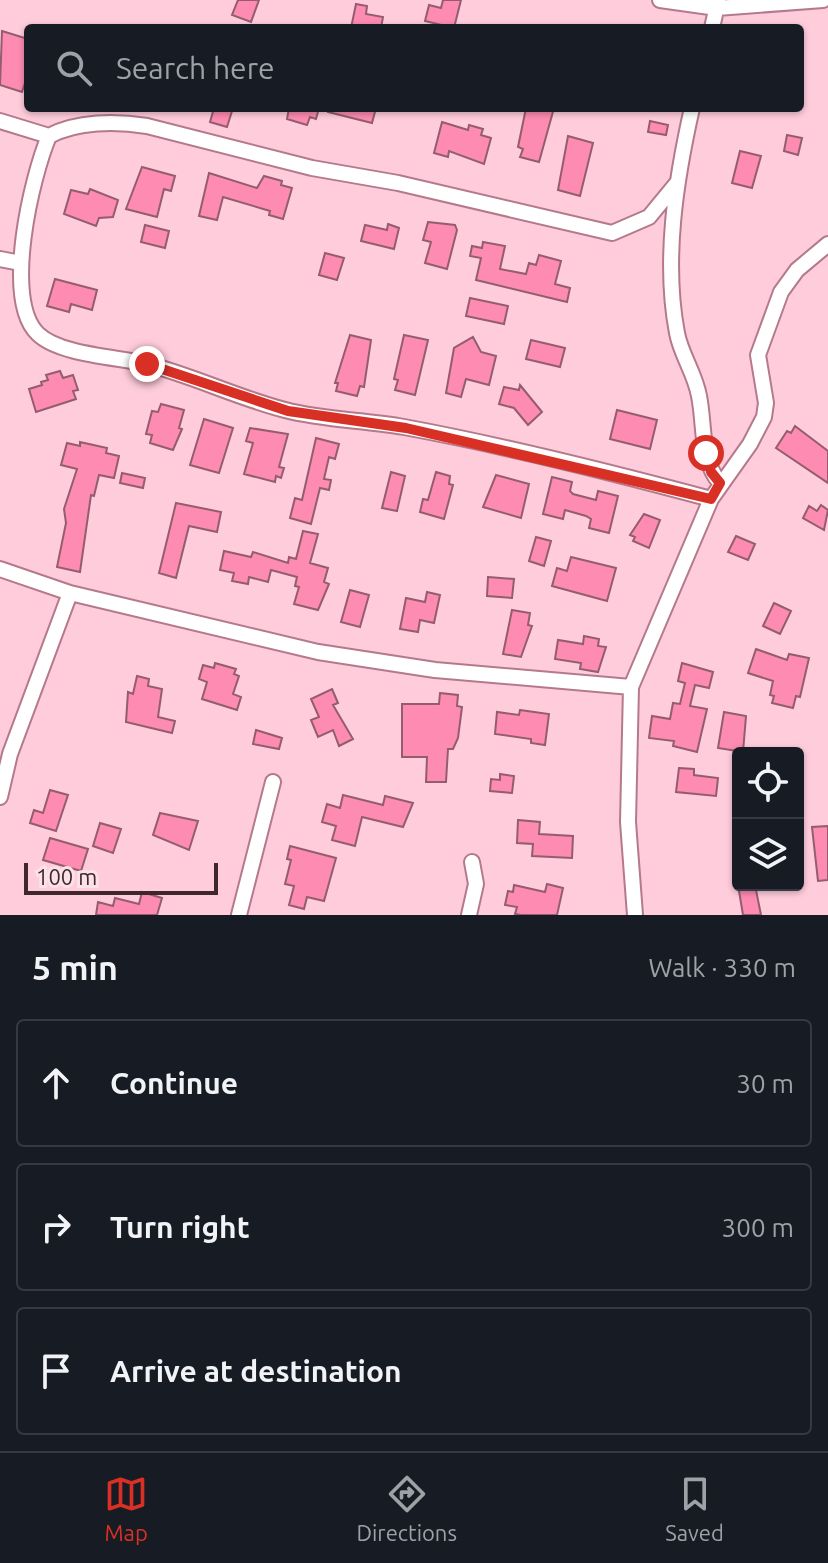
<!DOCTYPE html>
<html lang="en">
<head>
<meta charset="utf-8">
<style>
  body { margin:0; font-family:Ubuntu,sans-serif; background:#20242c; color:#f1f3f6 }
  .controls { position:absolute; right:24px; bottom:24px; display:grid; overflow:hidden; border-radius:8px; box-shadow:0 2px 6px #0004 }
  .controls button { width:72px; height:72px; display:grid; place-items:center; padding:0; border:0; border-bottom:2px solid #363941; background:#171b24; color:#f1f3f6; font:40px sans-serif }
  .scale { position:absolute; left:24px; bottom:20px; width:194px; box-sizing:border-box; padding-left:8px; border:4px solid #3f272f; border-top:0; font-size:22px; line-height:28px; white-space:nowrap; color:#3f272f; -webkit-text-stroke:6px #fbe1e8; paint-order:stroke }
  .stop { position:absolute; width:24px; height:24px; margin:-18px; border:6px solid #d93025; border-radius:50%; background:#fff }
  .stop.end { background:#d93025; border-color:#fff; box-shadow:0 2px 8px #0008 }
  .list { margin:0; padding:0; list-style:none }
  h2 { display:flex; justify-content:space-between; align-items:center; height:104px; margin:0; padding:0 32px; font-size:34px }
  h2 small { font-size:26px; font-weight:400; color:#9ea1a6 }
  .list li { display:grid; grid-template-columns:52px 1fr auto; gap:24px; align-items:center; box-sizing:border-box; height:128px; margin:0 16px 16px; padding:0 16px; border:2px solid #363941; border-radius:8px }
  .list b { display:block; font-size:30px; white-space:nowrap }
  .list em { font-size:26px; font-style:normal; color:#9ea1a6 }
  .icon { flex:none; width:44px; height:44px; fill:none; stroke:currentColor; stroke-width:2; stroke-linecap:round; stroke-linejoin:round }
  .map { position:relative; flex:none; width:828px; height:915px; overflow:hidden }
  .search { position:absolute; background:#171b24; box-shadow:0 2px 6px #0004; left:24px; right:24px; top:24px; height:88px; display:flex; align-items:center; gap:20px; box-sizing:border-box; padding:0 28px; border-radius:8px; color:#9ea1a6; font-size:30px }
  .sheet { height:536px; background:#171b24 }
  nav { display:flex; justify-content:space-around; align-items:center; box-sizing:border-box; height:112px; border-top:2px solid #363941; background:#171b24; font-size:22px; color:#9ea1a6 }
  nav a { display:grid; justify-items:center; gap:4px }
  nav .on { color:#d93025 }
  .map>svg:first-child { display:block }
  .building { fill:#fe8bb2; stroke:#945d6f; stroke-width:2 }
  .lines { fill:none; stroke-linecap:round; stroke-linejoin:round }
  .street-casing { stroke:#b47a8c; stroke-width:18 }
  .street { stroke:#fff; stroke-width:14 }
  .route { stroke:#d93025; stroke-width:10 }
</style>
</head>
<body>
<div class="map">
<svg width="828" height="915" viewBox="0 0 828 915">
  <rect width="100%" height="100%" fill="#ffccdb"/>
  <path class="building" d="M238 0H259L251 22 232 15Z
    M443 0H461L454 28 425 21 429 5 441 8Z
    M356 4 367 6 366 14 383 17 381 28H351Z
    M2 31 28 39V74L22 92 0 85Z
    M214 108H233L227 127 210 122Z
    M289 108H319L316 119 310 117 307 125 287 119Z
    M329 108H376L372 123 328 112Z
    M526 108H554L539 162 520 157 523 149 518 147Z
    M650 121 668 125 666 135 648 132Z
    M442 122 468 130 469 125 483 129 481 135 491 138 484 164 449 151 448 157 434 153Z
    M787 135 802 138 798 155 784 151Z
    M568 136 593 143 580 196 558 190Z
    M740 151 761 156 752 188 732 183Z
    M142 167 175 176 171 191 164 189 157 217 126 209Z
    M209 173 257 188 264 176 282 181 281 185 292 188 283 219 269 215 270 211 223 197 217 220 199 216Z
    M90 189 118 200 113 217 99 218 96 226 64 214 71 190 88 194Z
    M428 222 455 225 457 230 447 269 425 263 431 242 423 240Z
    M388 224 399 228 394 249 361 241 365 225 387 230Z
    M145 225 169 231 165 248 141 242Z
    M483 242 505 246 500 269 526 274 529 263 536 265 539 255 561 261 555 284 570 288 567 302 476 280 481 258 470 256 472 246 482 248Z
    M325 253 344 258 337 280 319 275Z
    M55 279 97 290 92 310 71 304 69 312 47 306Z
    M470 298 508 306 504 324 466 316Z
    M350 335 371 340 364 387 360 386 357 396 336 391 338 383H335Z
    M404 335 428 340 415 395 395 390 398 380 394 379Z
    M473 337 481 352 496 356 489 385 466 379 461 397 446 393 454 348Z
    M531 340 565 348 560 367 526 359Z
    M60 371 63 378 73 375 78 390 73 391 76 399 36 412 29 389 42 385 41 382 48 380 46 375Z
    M520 385 542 412 528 425 514 408 499 404 504 387 519 390Z
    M161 404 184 410 179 428 182 429 173 450 150 443 152 435 146 434 152 411 158 412Z
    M617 410 657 420 650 449 610 439Z
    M204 419 233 428 219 473 190 465Z
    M795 426 828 451V483L776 448 787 431 791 433Z
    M250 428 288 434 279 467 284 468 281 478 276 476 275 482 244 474 253 443 246 441Z
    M316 438 339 444 335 459 329 457 324 479 331 480 329 490 320 488 311 524 290 518 295 498 302 500Z
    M80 442 107 448 106 453 119 456 114 478 99 475 94 496 91 495 80 572 57 567 66 523 64 509 77 469 61 465 67 443 80 446Z
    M391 472 405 476 397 511 382 508Z
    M436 472 450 476 449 484 453 485 444 519 420 512 423 499 428 500Z
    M122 473 145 478 143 488 120 483Z
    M496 475 529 484 521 518 483 507Z
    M552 477 572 482 570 491 573 494 596 500 598 491 618 496 609 533 589 528 591 519 586 516 565 510 563 519 543 514Z
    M176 503 221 512 217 532 189 526 176 578 159 573Z
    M821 505 828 510 824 530 803 518 809 506 817 511Z
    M644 514 660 520 649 548 633 541 635 537 630 535Z
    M303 531 318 534 310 563 328 568 324 582 329 584 318 610 294 604 299 587 295 586 297 577 271 570 268 582 249 577 248 584 232 581 234 573 220 570 224 551 251 557 253 552 288 563 289 557 296 559Z
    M736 536 755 544 748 560 728 552Z
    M536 537 551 541 544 566 529 561Z
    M571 557 616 568 607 601 552 586 557 568 567 571Z
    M488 577 514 579 512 598 487 596Z
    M350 590 369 595 360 627 341 622Z
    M427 592 440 595 434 623 420 620 418 632 400 629 406 598 425 602Z
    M774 603 791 611 780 634 763 626Z
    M512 610 530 613 528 625 532 626 521 657 503 654Z
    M584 636 599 639 598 646 606 647 598 672 580 669 581 663 555 659 558 640 583 644Z
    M756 649 787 660 789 654 809 658 800 697 796 696 793 708 772 703 774 696 770 695 773 681 748 673Z
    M215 663 236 669 234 674 239 676 233 694 241 697 237 710 202 699 207 682 199 679 203 665 214 668Z
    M682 663 713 672 709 688 695 685 690 706 707 709 697 752 673 746 674 741 649 738 652 716 670 719 673 703 680 704 685 683 678 681Z
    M137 676 149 679 148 686 162 689 158 717 175 721 172 733 126 722 128 692 133 694Z
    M332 689 338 703 333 705 353 739 339 746 333 730 318 737 311 720 319 717 311 699Z
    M440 693 458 695 457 706 462 707 458 738 453 749H448L446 782H426L427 757H402V704H439Z
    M520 710 549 714 545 745 531 743V739L495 734 497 712 519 715Z
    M724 712 746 716 743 752 718 748Z
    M256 730 282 738 279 749 253 744Z
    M679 768 694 769V775L718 778 716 796 676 792Z
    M500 774 514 776 512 793 490 791 491 779 500 780Z
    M50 790 68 795 56 831 30 823 34 810 43 813Z
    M343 795 383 805 385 796 413 803 403 827 362 817 355 846 332 840 336 826 322 822 327 804 340 808Z
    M160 813 198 821 189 850 153 835Z
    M518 820 540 822 539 834 573 836 572 858 532 856 533 844 517 843Z
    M100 823 121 829 113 853 93 846Z
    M828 826V880L818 881 812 827Z
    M50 838 88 849 81 871 43 860Z
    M290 846 336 858 324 901 307 897 304 909 289 905 294 886 285 884 291 860 287 859Z
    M547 884 563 888 557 915H521L515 914 517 907 505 905 508 891 513 892 514 885 545 892Z
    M738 885H755L761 915H743Z
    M142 892 162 898 157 915H96L98 902 113 906 115 898 139 904Z"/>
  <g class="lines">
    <defs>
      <path id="street" d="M660 0 717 8 823 0
        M712 28 718 1
        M692 108C676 179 663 260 677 333 681 355 695 373 699 396 705 425 700 460 720 483
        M0 121 49 136
        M677 183 649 217 612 233 398 183 312 168 147 126C116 121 77 121 49 136 32 176 2 300 38 334 60 355 117 357 147 364 194 376 238 398 285 410 323 420 365 420 404 427 507 446 610 472 711 499
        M0 259 21 263
        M0 569 70 593 318 652 435 670 631 687
        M0 797 10 754 70 593
        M239 915 273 782
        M469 915 476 884 472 862
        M635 915 628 822 631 687 711 499 750 444 764 417 766 403 758 355 781 292 797 270 828 244"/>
    </defs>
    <use href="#street" class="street-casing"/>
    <use href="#street" class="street"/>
  </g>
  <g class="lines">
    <path class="route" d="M147 364 288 411 406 428 711 499 720 483 711 472 706 453"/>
  </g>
</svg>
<div class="controls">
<button><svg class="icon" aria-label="locate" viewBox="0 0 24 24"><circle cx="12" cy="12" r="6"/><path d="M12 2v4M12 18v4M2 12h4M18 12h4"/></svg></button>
<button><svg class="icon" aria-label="layers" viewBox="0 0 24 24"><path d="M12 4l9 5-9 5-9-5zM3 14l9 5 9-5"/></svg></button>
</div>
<div class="scale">100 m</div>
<div class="stop" style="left:706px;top:453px"></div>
<div class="stop end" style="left:147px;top:364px"></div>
<div class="search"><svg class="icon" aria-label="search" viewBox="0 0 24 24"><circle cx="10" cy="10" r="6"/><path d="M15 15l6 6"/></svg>Search here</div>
</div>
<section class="sheet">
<h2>5 min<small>Walk · 330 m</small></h2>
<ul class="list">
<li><svg class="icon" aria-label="ahead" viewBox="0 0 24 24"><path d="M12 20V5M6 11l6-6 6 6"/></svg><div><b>Continue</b></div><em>30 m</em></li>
<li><svg class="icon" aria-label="right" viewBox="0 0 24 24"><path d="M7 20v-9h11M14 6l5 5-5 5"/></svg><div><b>Turn right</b></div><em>300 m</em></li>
<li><svg class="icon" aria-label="arrive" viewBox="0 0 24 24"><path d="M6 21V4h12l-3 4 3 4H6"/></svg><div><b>Arrive at destination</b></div></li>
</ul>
</section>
<nav>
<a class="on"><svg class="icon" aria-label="map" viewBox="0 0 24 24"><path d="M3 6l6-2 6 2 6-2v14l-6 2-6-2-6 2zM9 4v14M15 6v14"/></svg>Map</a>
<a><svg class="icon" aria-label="directions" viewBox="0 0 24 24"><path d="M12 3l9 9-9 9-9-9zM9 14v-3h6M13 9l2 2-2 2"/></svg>Directions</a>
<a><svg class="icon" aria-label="saved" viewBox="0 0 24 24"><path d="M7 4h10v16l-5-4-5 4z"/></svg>Saved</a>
</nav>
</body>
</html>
